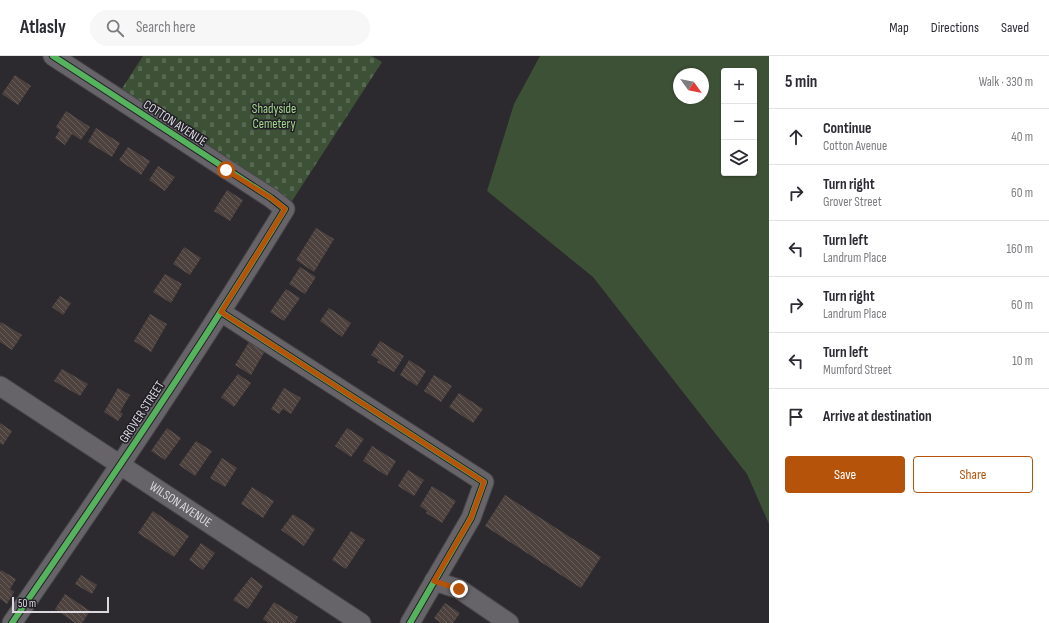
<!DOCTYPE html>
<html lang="en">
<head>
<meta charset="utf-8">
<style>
  body { margin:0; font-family:"Sofia Sans Condensed",sans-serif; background:#f7f7f7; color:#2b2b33 }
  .controls { position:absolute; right:12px; top:12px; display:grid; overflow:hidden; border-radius:4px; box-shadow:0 1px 3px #0004 }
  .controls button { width:36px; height:36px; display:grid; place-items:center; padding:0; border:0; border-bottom:1px solid #e1e1e2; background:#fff; color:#2b2b33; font:20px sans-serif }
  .compass { position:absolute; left:673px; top:12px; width:36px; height:36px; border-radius:50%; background:#fff; box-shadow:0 1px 3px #0004; rotate:123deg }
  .scale { position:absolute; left:12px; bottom:10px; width:97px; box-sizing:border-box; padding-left:4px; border:2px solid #dbd9df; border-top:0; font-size:11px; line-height:14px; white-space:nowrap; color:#dbd9df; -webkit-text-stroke:3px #211e26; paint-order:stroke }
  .stop { position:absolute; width:12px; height:12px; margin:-9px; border:3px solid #b45309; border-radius:50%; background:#fff }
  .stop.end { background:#b45309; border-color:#fff; box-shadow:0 1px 4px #0008 }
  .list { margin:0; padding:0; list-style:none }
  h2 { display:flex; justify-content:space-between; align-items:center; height:52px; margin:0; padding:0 16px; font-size:17px }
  h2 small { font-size:13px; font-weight:400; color:#7c7c81 }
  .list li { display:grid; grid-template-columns:26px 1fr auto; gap:12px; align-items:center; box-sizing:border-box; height:56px; padding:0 16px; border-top:1px solid #e1e1e2 }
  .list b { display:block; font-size:15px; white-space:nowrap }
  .list p { margin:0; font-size:13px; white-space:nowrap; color:#7c7c81 }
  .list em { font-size:13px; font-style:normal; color:#7c7c81 }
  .actions { display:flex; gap:8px; padding:12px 16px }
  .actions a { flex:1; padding:9px 0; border:1px solid #b45309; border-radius:4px; text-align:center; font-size:14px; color:#b45309 }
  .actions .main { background:#b45309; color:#fff }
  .icon { flex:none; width:22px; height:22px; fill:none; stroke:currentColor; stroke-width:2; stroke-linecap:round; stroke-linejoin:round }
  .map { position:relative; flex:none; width:769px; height:567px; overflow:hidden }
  header { display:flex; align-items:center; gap:24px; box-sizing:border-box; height:56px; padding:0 20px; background:#fff; border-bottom:1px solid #e1e1e2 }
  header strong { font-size:19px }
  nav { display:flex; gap:22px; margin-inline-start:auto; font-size:14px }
  .search { width:280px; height:36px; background:#f7f7f7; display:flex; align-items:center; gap:10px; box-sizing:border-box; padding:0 14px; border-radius:22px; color:#7c7c81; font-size:15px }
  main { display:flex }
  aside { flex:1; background:#fff }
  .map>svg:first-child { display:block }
  .green { fill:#3d5136; fill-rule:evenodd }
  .cemetery { fill:url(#cemetery-stones) }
  .building { fill:url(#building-back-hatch) }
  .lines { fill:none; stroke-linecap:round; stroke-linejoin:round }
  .minor-casing { stroke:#48464a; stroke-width:21 }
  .minor { stroke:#666468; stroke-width:19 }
  .cycleway-casing { stroke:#211e26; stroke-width:8 }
  .cycleway { stroke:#56b35d; stroke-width:6 }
  .route { stroke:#b45309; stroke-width:5 }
  .labels { text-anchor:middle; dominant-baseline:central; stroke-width:3; stroke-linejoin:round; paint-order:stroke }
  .park-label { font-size:13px; fill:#a2d98b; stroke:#211e26 }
  .street-label { font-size:13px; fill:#dbd9df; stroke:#211e26 }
</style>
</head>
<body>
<header>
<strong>Atlasly</strong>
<div class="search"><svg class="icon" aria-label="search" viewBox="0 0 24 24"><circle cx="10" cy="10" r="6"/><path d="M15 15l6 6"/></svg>Search here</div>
<nav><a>Map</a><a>Directions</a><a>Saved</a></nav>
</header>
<main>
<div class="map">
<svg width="769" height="567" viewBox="0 0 769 567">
  <defs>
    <pattern id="cemetery-stones" width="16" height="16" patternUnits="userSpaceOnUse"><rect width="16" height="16" fill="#3d5136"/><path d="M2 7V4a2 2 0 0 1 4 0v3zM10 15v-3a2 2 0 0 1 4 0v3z" fill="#586953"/></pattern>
    <pattern id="building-back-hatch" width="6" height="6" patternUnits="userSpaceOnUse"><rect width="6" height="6" fill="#4e423f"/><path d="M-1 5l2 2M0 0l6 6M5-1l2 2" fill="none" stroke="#675d5a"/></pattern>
  </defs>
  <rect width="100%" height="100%" fill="#2c2a2e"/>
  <path class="green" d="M540 0H769V468L747 418 593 221 487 135 514 48ZM724 15H754V117H724ZM679 18H703V42H679Z"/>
  <path class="cemetery" d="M143 0H372L382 6 292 145 121 34Z"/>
  <path class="building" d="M15 19 31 30 18 49 2 38Z
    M66 55 90 71 81 84 72 78 65 89 55 82 60 74 56 71Z
    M96 72 120 87 112 101 88 86Z
    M128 91 150 105 141 119 119 104Z
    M158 110 175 121 165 135 149 124Z
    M227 134 243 144 230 165 214 155Z
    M316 172 334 183 314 216 296 204Z
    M184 191 201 202 190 219 173 208Z
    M300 211 316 221 305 238 289 228Z
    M165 218 182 228 171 247 153 236Z
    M286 233 300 242 284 265 270 256Z
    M60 240 71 247 63 259 52 251Z
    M329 252 351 267 342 281 320 265Z
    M150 258 167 268 151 296 134 285Z
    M1 266 22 279 12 294 0 286V268Z
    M380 285 404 300 394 316 377 306 379 304 371 299Z
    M249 286 265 295 251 319 235 309Z
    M409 304 426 315 417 330 400 319Z
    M62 313 88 328 80 340 54 325Z
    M238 318 251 327 234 351 221 341Z
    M434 319 452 330 441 346 424 335Z
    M118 332 130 339 120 356 123 358 118 365 104 356Z
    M284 332 301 342 291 358 283 353 279 358 271 353Z
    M459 337 483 353 473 367 449 351Z
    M0 367 12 375 3 389 0 387Z
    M167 372 181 382 165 404 151 395Z
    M347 372 364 383 351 401 335 390Z
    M196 385 212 395 195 420 179 409Z
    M372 390 396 405 387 420 363 405Z
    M222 402 237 412 225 431 210 422Z
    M408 414 424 424 414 440 398 430Z
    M432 430 456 445 442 467 426 457 427 455 420 450Z
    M252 431 274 445 263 462 241 448Z
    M505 439 601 501 581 532 485 470Z
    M153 455 189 480 174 501 138 477Z
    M293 458 315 473 304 490 281 474Z
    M351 475 365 484 346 513 332 504Z
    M201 487 215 497 203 514 189 504Z
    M1 514 16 523 10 533 14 536 7 548 0 543V516Z
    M81 519 97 529 92 538 75 528Z
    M251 521 263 530 248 553 233 544Z
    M65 538 90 555 82 567H75L55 553Z
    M274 546 298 561 295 567H269L263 563Z
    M445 547 460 557 453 567H441L434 562Z"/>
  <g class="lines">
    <defs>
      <g id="minor">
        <path d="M221 256 484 426 471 462 410 567"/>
        <path id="s1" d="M0 330 361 567"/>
        <path d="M434 525 459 533 509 567"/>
        <path d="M12 567C106 431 199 294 285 153L271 142 53 0"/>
      </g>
    </defs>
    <use href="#minor" class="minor-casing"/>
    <use href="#minor" class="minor"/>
    <defs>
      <path id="cycleway" d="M221 256 484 426 471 462 410 567
        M12 567C106 431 199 294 285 153L271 142 53 0"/>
    </defs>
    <use href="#cycleway" class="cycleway-casing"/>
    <use href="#cycleway" class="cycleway"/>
  </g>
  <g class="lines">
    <path class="route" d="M226 114 271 142 285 153 221 256 484 426 471 462 434 525 459 533"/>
  </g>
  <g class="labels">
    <g class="park-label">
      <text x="274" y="53">Shadyside<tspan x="274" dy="15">Cemetery</tspan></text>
    </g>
    <g class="street-label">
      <text transform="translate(175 67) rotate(33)">COTTON AVENUE</text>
      <text transform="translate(142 356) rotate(-57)">GROVER STREET</text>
      <text stroke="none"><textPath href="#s1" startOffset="216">WILSON AVENUE</textPath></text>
    </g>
  </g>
</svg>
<div class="controls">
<button>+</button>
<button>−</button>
<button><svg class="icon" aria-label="layers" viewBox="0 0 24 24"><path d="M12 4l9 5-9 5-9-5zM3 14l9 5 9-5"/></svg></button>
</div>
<svg class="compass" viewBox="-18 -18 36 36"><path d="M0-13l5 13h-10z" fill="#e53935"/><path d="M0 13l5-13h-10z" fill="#7c7c81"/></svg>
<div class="scale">50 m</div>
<div class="stop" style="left:226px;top:114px"></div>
<div class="stop end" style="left:459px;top:533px"></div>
</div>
<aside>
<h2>5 min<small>Walk · 330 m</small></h2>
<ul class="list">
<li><svg class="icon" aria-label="ahead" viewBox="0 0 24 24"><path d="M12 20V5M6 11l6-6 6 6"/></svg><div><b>Continue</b><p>Cotton Avenue</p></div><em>40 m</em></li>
<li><svg class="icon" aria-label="right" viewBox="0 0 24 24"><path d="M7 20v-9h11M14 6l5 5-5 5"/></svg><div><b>Turn right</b><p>Grover Street</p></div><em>60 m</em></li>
<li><svg class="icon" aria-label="left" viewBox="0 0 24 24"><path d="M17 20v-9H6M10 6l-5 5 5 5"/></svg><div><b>Turn left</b><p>Landrum Place</p></div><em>160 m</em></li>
<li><svg class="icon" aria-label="right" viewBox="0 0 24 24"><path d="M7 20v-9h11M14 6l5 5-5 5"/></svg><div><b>Turn right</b><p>Landrum Place</p></div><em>60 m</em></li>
<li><svg class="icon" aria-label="left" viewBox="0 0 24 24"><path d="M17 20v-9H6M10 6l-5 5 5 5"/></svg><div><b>Turn left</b><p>Mumford Street</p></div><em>10 m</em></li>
<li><svg class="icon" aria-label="arrive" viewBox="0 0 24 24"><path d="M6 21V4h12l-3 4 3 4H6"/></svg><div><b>Arrive at destination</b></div></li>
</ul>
<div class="actions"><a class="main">Save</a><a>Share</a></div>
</aside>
</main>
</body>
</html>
